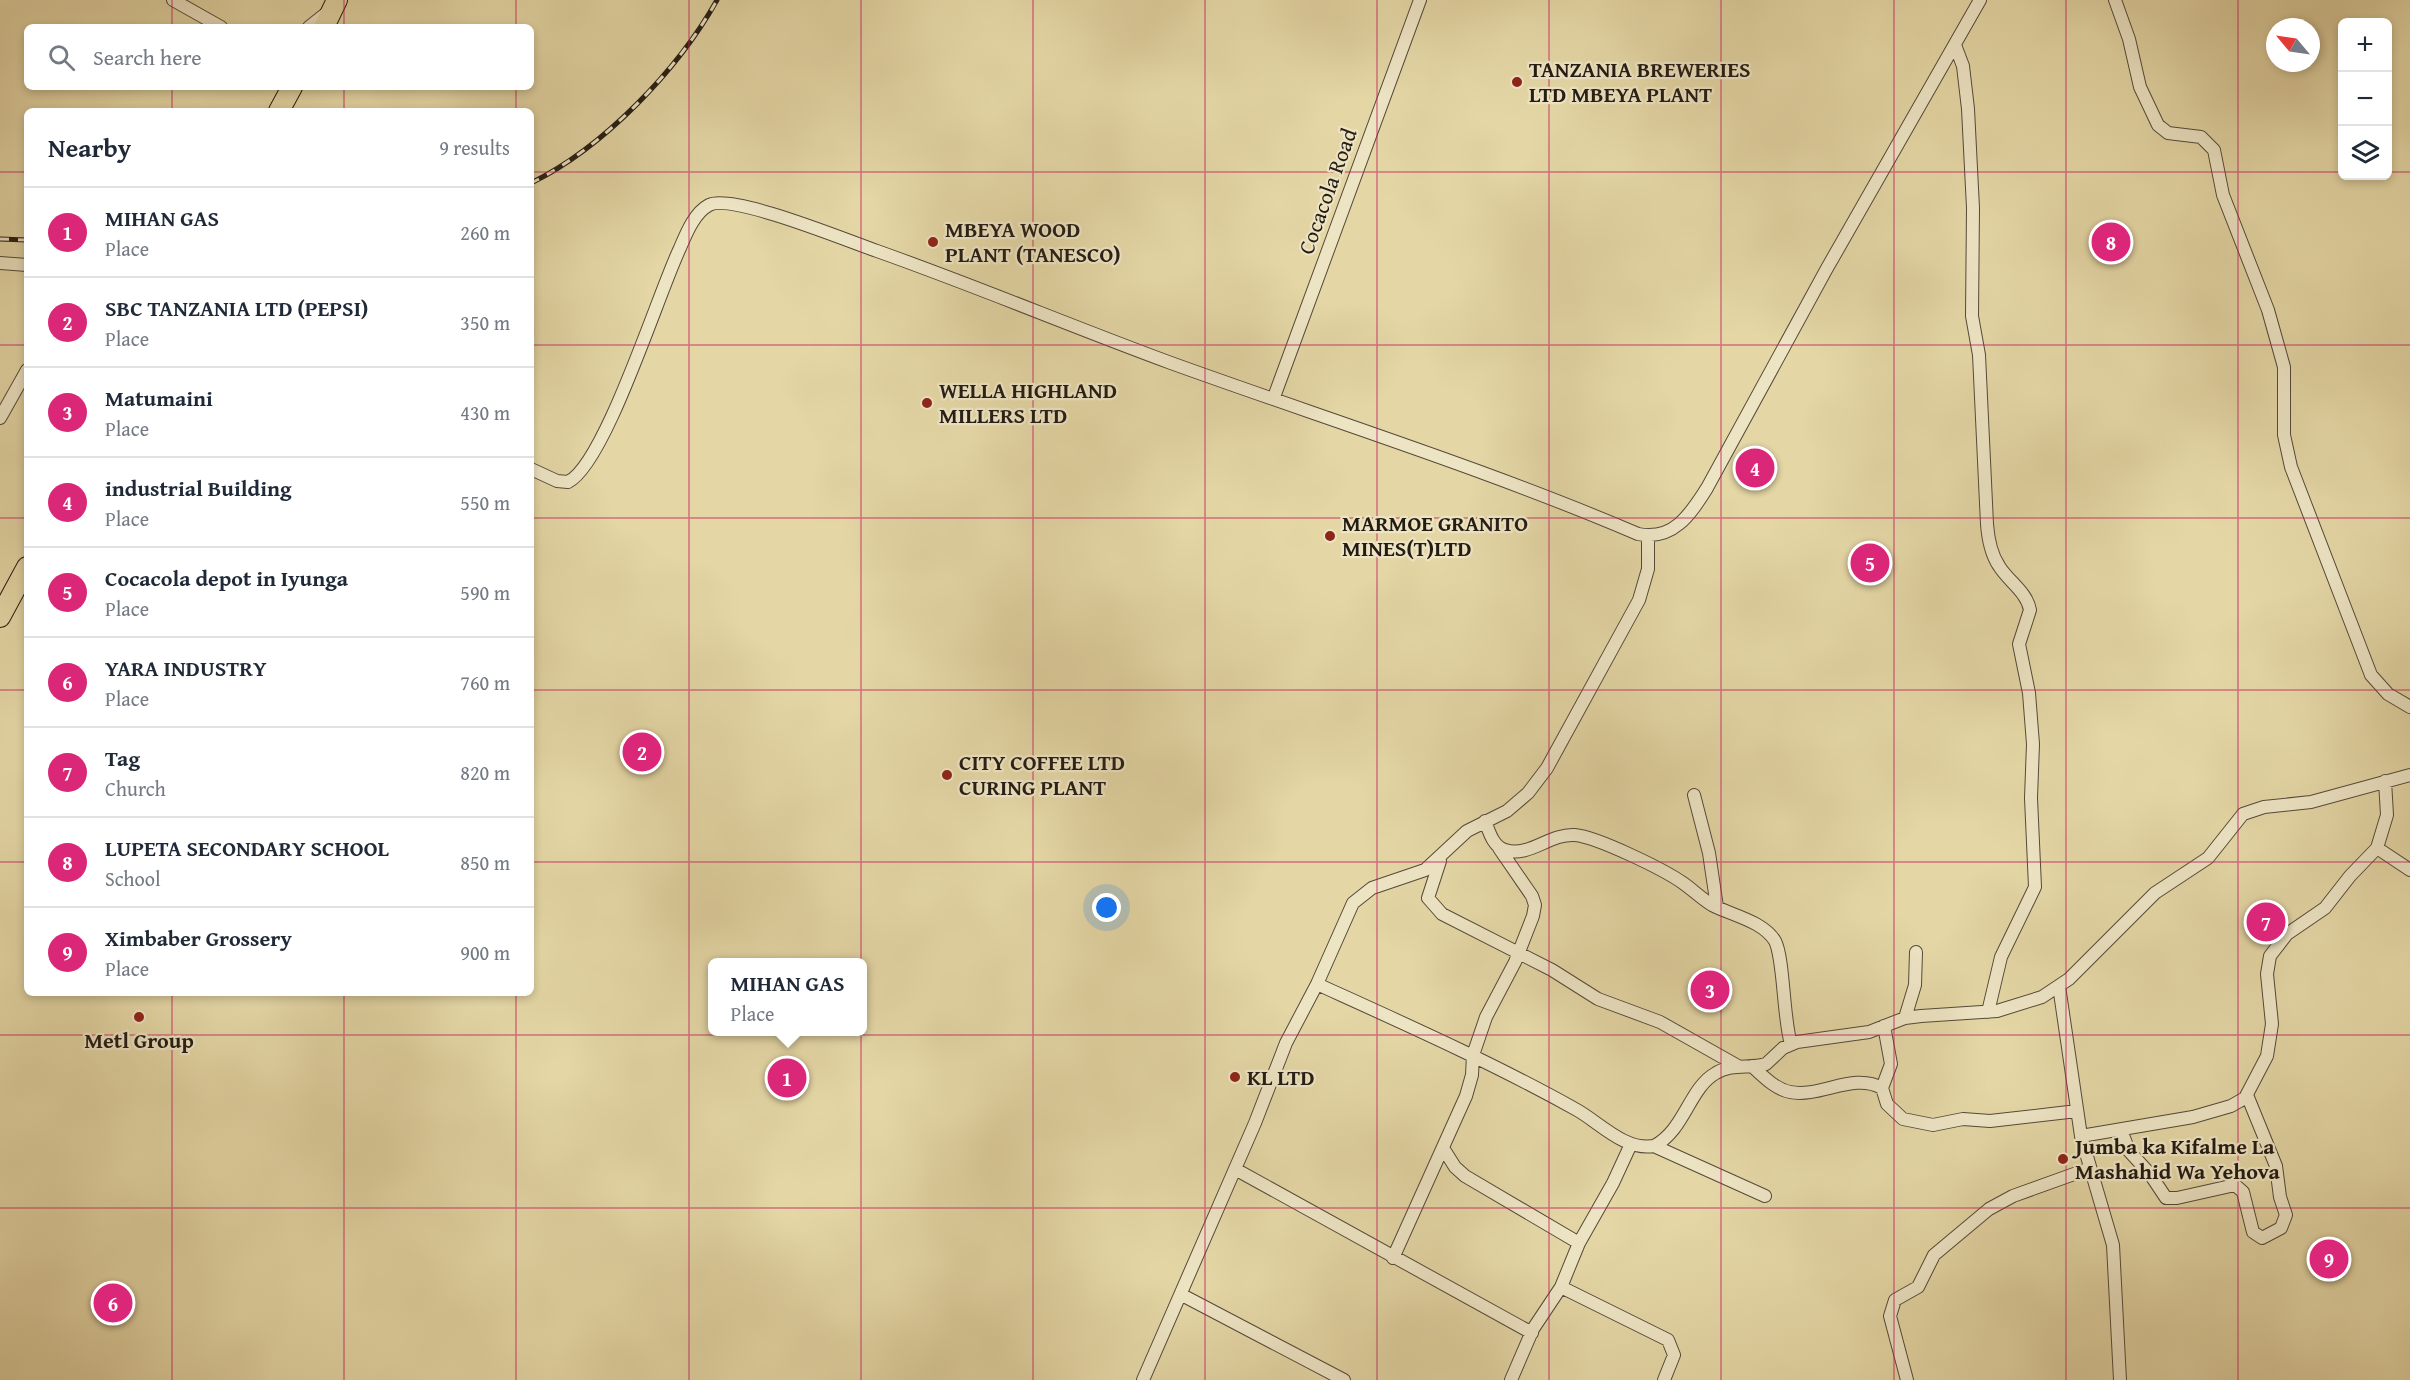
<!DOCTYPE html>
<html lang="en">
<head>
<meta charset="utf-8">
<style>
  body { margin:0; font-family:"Gentium Book Plus",serif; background:#f2f2f3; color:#1f2937 }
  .controls { position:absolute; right:18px; top:18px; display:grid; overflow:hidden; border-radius:9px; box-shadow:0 3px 9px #0003 }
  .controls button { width:54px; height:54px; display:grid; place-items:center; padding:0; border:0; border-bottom:2px solid #e0e1e3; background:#fff; color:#1f2937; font:30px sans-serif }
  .compass { position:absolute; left:2266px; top:18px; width:54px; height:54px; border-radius:50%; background:#fff; box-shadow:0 3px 9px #0003; rotate:299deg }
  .you { position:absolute; left:1107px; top:908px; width:21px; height:21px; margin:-15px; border:4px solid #fff; border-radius:50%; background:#1a73e8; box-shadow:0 0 0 9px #1a73e833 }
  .badge { display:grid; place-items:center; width:39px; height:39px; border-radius:50%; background:#db2777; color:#fff; font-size:20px; font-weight:700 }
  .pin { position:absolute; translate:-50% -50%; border:3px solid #fff; box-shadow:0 2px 6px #0006 }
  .popup { position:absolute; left:708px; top:958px; width:159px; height:78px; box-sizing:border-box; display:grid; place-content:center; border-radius:9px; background:#fff; filter:drop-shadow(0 2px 4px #0005); font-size:20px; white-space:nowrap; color:#747a83 }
  .popup b { font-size:22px; color:#1f2937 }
  .popup::after { content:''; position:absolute; left:50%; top:100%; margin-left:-12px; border:12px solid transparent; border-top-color:#fff }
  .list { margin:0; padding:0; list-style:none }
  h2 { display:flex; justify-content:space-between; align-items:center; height:78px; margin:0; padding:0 24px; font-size:26px }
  h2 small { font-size:20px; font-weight:400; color:#747a83 }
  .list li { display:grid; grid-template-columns:39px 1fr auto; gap:18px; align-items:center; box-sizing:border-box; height:90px; padding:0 24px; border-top:2px solid #e0e1e3 }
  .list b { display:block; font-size:22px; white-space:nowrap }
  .list p { margin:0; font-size:20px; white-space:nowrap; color:#747a83 }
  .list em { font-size:20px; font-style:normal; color:#747a83 }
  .icon { flex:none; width:33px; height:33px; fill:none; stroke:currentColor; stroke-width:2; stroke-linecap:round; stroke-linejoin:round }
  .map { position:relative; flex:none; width:2410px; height:1380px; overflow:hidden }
  .search { position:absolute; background:#fff; box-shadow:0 3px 9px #0003; left:24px; top:24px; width:510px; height:66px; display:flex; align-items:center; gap:15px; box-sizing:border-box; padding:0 21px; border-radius:9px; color:#747a83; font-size:22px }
  .panel { position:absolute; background:#fff; box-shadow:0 3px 9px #0003; left:24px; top:108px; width:510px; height:888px; border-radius:9px }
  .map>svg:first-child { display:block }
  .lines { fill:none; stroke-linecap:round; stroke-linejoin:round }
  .minor-casing { stroke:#544a38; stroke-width:14 }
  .trunk-casing { stroke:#241c13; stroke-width:22 }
  .minor { stroke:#ede4c4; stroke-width:12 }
  .trunk { stroke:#e4d6a5; stroke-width:20 }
  .rail-casing { stroke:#241c13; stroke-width:5 }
  .rail { stroke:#ede4c4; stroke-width:3; stroke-dasharray:9; stroke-linecap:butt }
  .grid { fill:none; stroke:#c2185b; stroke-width:1.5; stroke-opacity:0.55 }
  .poi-dot { fill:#8f2418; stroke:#ede4c4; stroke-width:2 }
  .labels { text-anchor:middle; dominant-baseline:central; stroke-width:4.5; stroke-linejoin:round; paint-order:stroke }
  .poi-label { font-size:22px; font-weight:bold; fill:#241c13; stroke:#ede4c4; text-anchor:start }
  .street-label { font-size:22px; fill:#241c13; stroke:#ede4c4 }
</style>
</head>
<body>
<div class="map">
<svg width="2410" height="1380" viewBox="0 0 2410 1380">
  <rect width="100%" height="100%" fill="#e4d6a5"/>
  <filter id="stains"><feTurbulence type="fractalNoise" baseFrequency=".00333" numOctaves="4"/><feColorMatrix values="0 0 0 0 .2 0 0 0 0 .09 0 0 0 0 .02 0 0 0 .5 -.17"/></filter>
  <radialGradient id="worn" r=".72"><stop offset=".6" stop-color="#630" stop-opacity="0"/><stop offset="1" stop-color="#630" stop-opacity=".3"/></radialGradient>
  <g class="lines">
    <defs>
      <path id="minor" d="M173 0 221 27
        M2115 0 2129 39 2140 87 2158 125 2168 133 2201 137 2214 150 2223 195 2268 310 2284 367V435L2291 467 2371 675 2388 694 2410 707
        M309 27 328 12
        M1955 45 1963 66 1968 109 1973 208 1972 316 1979 355 1987 524C1988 538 1991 554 1999 566 2008 581 2027 592 2030 610L2019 644 2029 693 2033 744 2031 798 2035 887 2001 957 1988 1012
        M0 263 27 265
        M1274 397 1420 0
        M0 418 27 370
        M531 469 557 481 568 482C605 464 658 294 680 248 686 234 694 213 709 205 732 193 848 241 877 251 976 286 1073 327 1171 363 1326 419 1486 469 1638 534 1673 541 1690 515 1707 488L1826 270 1980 0
        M1694 795 1709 853 1717 907
        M1485 821C1489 831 1493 847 1505 850 1529 858 1550 833 1575 835 1597 837 1663 869 1683 883 1693 890 1702 899 1712 905 1731 915 1763 921 1775 941 1784 958 1783 1018 1791 1044
        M2377 848 2410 870
        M1440 861 1428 898 1442 914 1552 970 1598 999 1660 1022 1738 1066
        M1317 984C1405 1024 1493 1063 1577 1110 1600 1123 1625 1151 1654 1146 1685 1130 1689 1088 1716 1073 1732 1063 1750 1069 1766 1064L1783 1048 1797 1042 1869 1032 1905 1018 1921 1016 1997 1011 2042 997 2069 979 2155 893 2208 858 2243 814 2264 807 2311 802 2410 775
        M2059 986 2081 1136 2113 1245 2120 1380
        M1905 1018 1915 985 1916 952
        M1884 1026 1891 1064 1882 1088 1887 1104 1903 1119 1933 1125 1963 1119 1990 1121 2077 1111
        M1752 1066C1763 1076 1775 1089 1790 1092 1821 1098 1853 1072 1882 1088
        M2121 1130 2129 1151 2150 1174 2166 1198H2177L2235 1185 2243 1192 2253 1232 2262 1238 2281 1228 2286 1215 2280 1197 2276 1166 2247 1095
        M2081 1136 2193 1117 2231 1106 2245 1098 2267 1056 2272 1024 2267 974 2270 956 2287 934 2325 908 2350 876 2377 848 2387 815 2385 781
        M1654 1146 1765 1196
        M1443 1148 1455 1167 1465 1176 1579 1243
        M1235 1169 1532 1333
        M1393 1258 1466 1096 1472 1075 1473 1055 1486 1017 1515 962 1533 916 1535 905 1532 896 1499 848
        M1561 1287 1668 1340 1674 1355 1664 1380
        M1182 1295 1344 1380
        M1143 1380 1255 1123 1286 1043 1317 984 1353 903 1372 888 1425 870 1467 831 1507 811 1528 793 1547 768 1639 600 1648 569V536
        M1511 1380 1533 1329 1561 1287 1579 1243 1613 1183 1631 1144
        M1907 1380 1890 1316 1895 1300 1918 1287 1934 1255 1989 1209 2013 1196 2088 1169"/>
      <path id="trunk" d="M324 27 337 0
        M279 111 292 87
        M0 617 27 567"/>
    </defs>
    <use href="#minor" class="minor-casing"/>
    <use href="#trunk" class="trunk-casing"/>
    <use href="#minor" class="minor"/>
    <use href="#trunk" class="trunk"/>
    <defs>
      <path id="rail" d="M531 183C603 148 678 70 717 0
        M0 239 27 240"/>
    </defs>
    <use href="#rail" class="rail-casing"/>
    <use href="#rail" class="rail"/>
  </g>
  <path class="grid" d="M172 0V27M344 0V27M516 0V27M689 0V1380M861 0V1380M1033 0V1380M1205 0V1380M1377 0V1380M1549 0V1380M1721 0V1380M1894 0V1380M2066 0V1380M2238 0V1380M172 87V111M344 87V111M516 87V111M0 172H27M531 172H2342M2388 172H2410M0 345H27M531 345H2410M0 518H27M531 518H2410M0 690H27M531 690H2410M0 862H27M531 862H2410M172 993V1380M344 993V1380M516 993V1380M0 1035H2410M0 1208H2410"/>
  <g class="poi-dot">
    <circle cx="1517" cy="82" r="6"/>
    <circle cx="933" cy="242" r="6"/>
    <circle cx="927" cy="403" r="6"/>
    <circle cx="1330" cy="536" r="6"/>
    <circle cx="947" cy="775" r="6"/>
    <circle cx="139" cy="1017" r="6"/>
    <circle cx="1235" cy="1077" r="6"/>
    <circle cx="2063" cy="1159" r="6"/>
  </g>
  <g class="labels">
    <g class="poi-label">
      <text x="1529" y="69">TANZANIA BREWERIES<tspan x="1529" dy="25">LTD MBEYA PLANT</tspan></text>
      <text x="945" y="229">MBEYA WOOD<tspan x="945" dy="25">PLANT (TANESCO)</tspan></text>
      <text x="939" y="390">WELLA HIGHLAND<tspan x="939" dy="25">MILLERS LTD</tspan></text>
      <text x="1342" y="523">MARMOE GRANITO<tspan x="1342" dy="25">MINES(T)LTD</tspan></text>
      <text x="959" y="762">CITY COFFEE LTD<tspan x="959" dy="25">CURING PLANT</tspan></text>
      <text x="139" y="1040" text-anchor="middle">Metl Group</text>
      <text x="1247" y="1077">KL LTD</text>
      <text x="2075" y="1146">Jumba ka Kifalme La<tspan x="2075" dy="25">Mashahid Wa Yehova</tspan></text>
    </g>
    <g class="street-label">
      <text transform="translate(1327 191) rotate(-70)">Cocacola Road</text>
    </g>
  </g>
  <rect width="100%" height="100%" filter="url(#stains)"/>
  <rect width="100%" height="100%" fill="url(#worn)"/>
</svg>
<div class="controls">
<button>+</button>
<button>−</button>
<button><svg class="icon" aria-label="layers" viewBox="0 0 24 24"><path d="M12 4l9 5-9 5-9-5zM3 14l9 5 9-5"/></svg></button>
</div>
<svg class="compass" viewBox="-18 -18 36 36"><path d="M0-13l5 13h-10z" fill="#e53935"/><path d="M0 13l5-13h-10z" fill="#747a83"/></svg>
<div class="you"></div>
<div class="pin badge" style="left:787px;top:1078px">1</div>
<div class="popup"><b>MIHAN GAS</b>Place</div>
<div class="pin badge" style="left:642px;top:752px">2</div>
<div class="pin badge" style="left:1710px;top:990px">3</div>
<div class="pin badge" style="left:1755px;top:468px">4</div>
<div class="pin badge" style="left:1870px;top:563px">5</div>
<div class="pin badge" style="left:113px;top:1303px">6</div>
<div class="pin badge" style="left:2266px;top:922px">7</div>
<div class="pin badge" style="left:2111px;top:242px">8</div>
<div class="pin badge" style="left:2329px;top:1259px">9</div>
<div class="search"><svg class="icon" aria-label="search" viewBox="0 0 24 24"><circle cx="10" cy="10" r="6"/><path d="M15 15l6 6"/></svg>Search here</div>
<section class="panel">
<h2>Nearby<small>9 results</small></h2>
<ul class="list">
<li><span class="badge">1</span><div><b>MIHAN GAS</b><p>Place</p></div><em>260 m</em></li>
<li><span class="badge">2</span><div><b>SBC TANZANIA LTD (PEPSI)</b><p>Place</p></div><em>350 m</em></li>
<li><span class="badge">3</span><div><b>Matumaini</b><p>Place</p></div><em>430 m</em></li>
<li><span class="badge">4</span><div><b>industrial Building</b><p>Place</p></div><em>550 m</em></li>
<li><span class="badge">5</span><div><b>Cocacola depot in Iyunga</b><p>Place</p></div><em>590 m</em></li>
<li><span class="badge">6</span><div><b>YARA INDUSTRY</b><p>Place</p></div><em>760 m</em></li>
<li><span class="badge">7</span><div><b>Tag</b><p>Church</p></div><em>820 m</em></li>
<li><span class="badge">8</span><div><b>LUPETA SECONDARY SCHOOL</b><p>School</p></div><em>850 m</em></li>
<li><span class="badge">9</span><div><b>Ximbaber Grossery</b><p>Place</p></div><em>900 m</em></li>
</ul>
</section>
</div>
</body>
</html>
